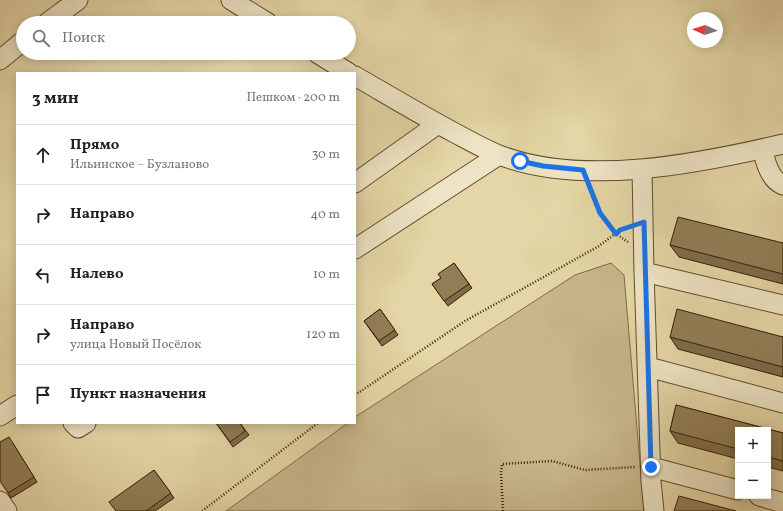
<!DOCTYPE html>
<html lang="ru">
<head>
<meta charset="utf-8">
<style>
  body { margin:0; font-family:Vollkorn,serif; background:#f2f2f2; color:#222 }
  .controls { position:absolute; right:12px; bottom:12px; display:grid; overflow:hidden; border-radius:0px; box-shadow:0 2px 10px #0003 }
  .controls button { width:36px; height:36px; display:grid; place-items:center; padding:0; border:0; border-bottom:1px solid #e0e0e0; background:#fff; color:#222; font:20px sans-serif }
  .compass { position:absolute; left:687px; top:12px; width:36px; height:36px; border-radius:50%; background:#fff; box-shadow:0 2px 10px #0003; rotate:273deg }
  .stop { position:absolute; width:12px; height:12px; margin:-9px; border:3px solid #1a73e8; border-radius:50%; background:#fff }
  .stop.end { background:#1a73e8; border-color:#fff; box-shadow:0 1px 4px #0008 }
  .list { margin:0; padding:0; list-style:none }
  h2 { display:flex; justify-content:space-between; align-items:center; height:52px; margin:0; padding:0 16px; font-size:17px }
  h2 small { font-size:13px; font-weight:400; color:#767676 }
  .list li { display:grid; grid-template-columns:26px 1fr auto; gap:12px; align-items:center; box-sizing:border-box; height:60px; padding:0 16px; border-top:1px solid #e0e0e0 }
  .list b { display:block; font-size:15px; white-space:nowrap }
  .list p { margin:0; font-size:13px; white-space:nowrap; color:#767676 }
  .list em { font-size:13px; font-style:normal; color:#767676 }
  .icon { flex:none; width:22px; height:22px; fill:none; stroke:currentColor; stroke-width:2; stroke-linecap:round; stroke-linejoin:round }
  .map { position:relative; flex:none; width:783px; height:511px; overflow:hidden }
  .search { position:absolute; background:#fff; box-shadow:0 2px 10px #0003; left:16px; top:16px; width:340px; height:44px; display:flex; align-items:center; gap:10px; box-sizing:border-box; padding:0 14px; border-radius:22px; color:#767676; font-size:15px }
  .panel { position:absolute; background:#fff; box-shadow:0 2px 10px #0003; left:16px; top:72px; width:340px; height:352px; border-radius:0px }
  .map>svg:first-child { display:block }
  .green { fill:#c7b78a; stroke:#806a46 }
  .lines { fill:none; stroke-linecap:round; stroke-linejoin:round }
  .minor-casing { stroke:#634c2a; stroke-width:21 }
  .path { stroke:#381e01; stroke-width:2.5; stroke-dasharray:1 2; stroke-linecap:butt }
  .minor { stroke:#ede4c5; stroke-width:19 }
  .wall { fill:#7d6c4b; stroke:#381e01 }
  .building { fill:#917e57; stroke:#381e01 }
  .route { stroke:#1a73e8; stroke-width:5 }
</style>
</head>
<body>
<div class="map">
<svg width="783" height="511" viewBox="0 0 783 511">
  <rect width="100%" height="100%" fill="#e4d6a6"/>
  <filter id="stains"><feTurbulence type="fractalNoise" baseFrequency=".005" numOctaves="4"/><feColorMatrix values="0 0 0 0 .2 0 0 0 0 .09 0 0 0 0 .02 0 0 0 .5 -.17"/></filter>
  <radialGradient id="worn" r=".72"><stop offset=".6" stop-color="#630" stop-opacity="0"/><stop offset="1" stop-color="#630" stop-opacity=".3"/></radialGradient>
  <path class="green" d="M611 263 624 275 644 511H226L348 423H355V417L575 275Z"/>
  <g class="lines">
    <defs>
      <path id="minor" d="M231 0 268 23
        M47 23 78 0
        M317 53 349 73
        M0 60 23 41
        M355 76C388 95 421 115 455 133 470 141 484 149 499 155 583 187 698 164 783 144
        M762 149C766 162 769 179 783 185
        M642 169 644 272 651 481 654 511
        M355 183 438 124
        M355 249 499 155
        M644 272 783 305
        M648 367 783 403
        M0 416 17 405
        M73 423 78 428 86 423
        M651 467 738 490
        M759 496 783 503
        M0 501 7 511"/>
    </defs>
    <use href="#minor" class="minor-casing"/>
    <path class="path" d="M589 186C598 210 605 228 628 242
      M355 395 465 321 599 246 620 230 628 227
      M202 511 318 423
      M503 511 501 473 502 464 552 461 585 470 635 467"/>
    <use href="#minor" class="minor"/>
  </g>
  <path class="wall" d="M783 243V284L679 257 670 245Z
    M454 263 472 288 448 306 432 284 441 278Z
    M380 309 398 335 382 346 364 321Z
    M670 337H783V377L678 349Z
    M676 405 783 433V471L768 467V430H738V459L678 443 670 431Z
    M216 423H240L249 435 233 447Z
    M12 442 37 482 11 498 8 493Z
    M154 470 174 498 155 511H116Z"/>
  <path class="building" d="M678 217 783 243V274L670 245Z
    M454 263 469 284 444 301 432 284 441 278 438 274Z
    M380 309 395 330 379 341 364 321Z
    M677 309 783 337V367L670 337Z
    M676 405 783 433V461L768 457V430H738V449L670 431Z
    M216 423H240L245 431 230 442Z
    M9 437 34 477 8 493 0 481V442Z
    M154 470 171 493 146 511H116L109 502Z
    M679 496 736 511H674Z"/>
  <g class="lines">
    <path class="route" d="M520 161 543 166 583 170 600 213 616 234 620 230 644 222 651 467"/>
  </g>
  <rect width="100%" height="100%" filter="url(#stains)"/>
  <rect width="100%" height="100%" fill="url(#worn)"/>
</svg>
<div class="controls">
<button>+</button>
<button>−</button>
</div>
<svg class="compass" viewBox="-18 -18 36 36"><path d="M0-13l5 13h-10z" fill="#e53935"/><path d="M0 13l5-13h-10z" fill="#767676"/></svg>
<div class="stop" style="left:520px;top:161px"></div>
<div class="stop end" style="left:651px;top:467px"></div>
<div class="search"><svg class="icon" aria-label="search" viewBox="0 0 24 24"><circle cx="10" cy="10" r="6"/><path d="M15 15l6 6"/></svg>Поиск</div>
<section class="panel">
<h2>3 мин<small>Пешком · 200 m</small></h2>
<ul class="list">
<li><svg class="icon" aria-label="ahead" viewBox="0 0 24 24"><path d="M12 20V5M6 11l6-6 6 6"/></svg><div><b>Прямо</b><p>Ильинское – Бузланово</p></div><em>30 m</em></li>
<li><svg class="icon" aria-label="right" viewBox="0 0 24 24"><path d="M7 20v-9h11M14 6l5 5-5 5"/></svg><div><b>Направо</b></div><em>40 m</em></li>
<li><svg class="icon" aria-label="left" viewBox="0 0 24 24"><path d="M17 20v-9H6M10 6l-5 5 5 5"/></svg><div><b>Налево</b></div><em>10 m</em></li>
<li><svg class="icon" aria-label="right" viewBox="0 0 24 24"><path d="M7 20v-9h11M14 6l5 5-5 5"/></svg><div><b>Направо</b><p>улица Новый Посёлок</p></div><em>120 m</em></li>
<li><svg class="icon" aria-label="arrive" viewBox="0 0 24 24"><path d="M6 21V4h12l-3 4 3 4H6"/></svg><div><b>Пункт назначения</b></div></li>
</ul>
</section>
</div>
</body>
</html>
